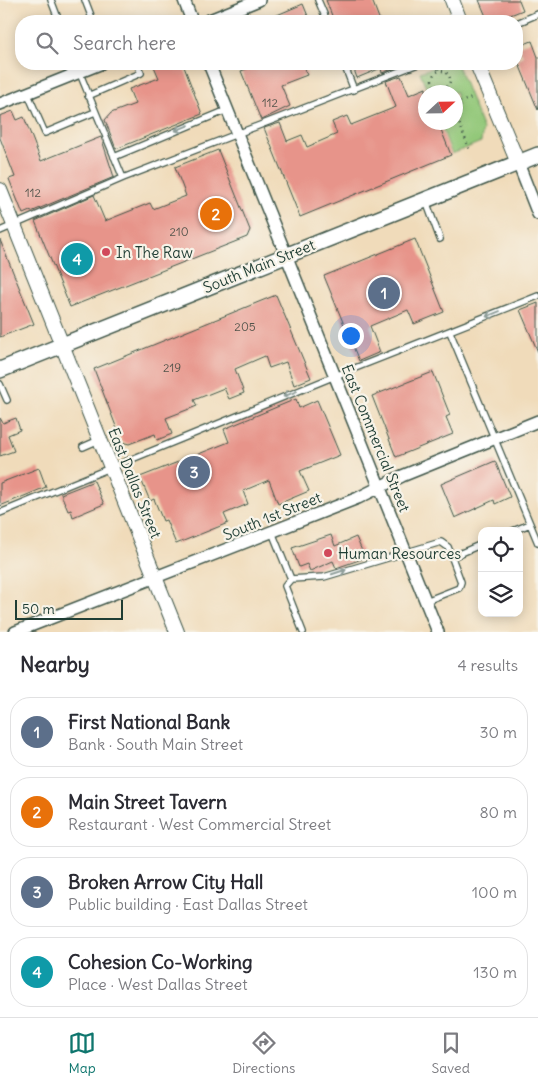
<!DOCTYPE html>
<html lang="en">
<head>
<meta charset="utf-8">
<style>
  body { margin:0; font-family:Delius,sans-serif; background:#f2f2f3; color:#2b2b33 }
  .controls { position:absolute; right:15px; bottom:15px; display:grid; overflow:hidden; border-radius:10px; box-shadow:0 2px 12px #0003 }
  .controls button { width:45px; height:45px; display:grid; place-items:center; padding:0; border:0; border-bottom:1px solid #e1e1e2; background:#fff; color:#2b2b33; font:25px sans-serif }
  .compass { position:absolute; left:418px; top:85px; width:45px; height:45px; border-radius:50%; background:#fff; box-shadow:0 2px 12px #0003; rotate:68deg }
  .scale { position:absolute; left:15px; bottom:12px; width:108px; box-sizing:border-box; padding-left:5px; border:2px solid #1f3d34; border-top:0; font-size:14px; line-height:18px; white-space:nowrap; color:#1f3d34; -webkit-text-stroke:4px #f7f3e8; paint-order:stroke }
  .you { position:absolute; left:350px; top:335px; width:18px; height:18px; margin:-12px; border:4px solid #fff; border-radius:50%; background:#1a73e8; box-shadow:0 0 0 8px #1a73e833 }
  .badge { display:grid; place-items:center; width:32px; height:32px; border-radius:50%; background:#0f766e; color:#fff; font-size:16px; font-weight:700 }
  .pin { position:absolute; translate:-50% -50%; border:2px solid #fff; box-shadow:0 1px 5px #0006 }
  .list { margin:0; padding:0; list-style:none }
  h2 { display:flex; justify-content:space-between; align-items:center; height:65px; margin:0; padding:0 20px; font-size:21px }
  h2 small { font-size:16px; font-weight:400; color:#7c7c81 }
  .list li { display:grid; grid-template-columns:32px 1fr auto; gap:15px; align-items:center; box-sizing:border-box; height:70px; margin:0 10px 10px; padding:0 10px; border:1px solid #e1e1e2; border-radius:20px }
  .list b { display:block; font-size:19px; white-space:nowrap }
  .list p { margin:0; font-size:16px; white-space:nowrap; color:#7c7c81 }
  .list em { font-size:16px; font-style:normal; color:#7c7c81 }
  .icon { flex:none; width:28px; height:28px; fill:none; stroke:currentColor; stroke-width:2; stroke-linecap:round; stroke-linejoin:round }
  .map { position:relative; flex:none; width:538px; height:632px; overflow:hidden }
  .search { position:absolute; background:#fff; box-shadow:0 2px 12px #0003; left:15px; right:15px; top:15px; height:55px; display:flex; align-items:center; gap:12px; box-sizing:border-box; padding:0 18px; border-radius:20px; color:#7c7c81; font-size:19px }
  .sheet { height:385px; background:#fff }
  nav { display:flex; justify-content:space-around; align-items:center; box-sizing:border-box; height:70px; border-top:1px solid #e1e1e2; background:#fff; font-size:14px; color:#7c7c81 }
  nav a { display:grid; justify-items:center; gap:2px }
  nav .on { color:#0f766e }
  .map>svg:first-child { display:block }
  .green { fill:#93c879; stroke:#598256 }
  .building { fill:#e7948a }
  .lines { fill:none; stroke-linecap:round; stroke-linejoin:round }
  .service-casing { stroke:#3e5548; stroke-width:8 }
  .minor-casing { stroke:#3e5548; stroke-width:14 }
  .tertiary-casing { stroke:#3e5548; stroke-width:16 }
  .secondary-casing { stroke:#3e5548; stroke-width:18 }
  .path { stroke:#3e5548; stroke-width:2.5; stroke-dasharray:1 4; stroke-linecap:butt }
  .service { stroke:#fff; stroke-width:5.5 }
  .minor { stroke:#fff; stroke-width:11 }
  .tertiary { stroke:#fff; stroke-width:14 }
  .secondary { stroke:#fff; stroke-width:15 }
  .oneway { stroke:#8f9e9a }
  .poi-dot { fill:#d1495b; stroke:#f7f3e8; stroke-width:2 }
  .labels { text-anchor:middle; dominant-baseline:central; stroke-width:4.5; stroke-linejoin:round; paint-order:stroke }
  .number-label { font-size:12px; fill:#51534a }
  .poi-label { font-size:15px; fill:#1f3d34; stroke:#f7f3e8; text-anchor:start }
  .street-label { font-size:15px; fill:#1f3d34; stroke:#f7f3e8 }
</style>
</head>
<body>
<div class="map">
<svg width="538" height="632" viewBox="0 0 538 632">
  <rect width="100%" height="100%" fill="#f7f3e8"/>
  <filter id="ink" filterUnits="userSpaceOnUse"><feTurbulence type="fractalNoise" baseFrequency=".02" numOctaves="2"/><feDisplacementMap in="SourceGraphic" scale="10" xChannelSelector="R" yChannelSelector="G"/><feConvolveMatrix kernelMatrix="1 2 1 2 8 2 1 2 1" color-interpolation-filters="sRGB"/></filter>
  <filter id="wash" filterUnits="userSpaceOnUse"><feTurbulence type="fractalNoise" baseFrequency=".0096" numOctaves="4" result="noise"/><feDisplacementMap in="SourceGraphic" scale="20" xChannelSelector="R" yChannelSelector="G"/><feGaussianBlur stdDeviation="1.12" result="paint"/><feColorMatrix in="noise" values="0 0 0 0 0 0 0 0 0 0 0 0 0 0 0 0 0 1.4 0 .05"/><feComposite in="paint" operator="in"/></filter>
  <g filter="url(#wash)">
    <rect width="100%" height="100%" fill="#f0dbba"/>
    <path class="green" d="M442 64H457L483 129 481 142 452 154 440 123 456 122V92H428L420 72Z"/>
    <g id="blocks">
      <path class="building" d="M326 0H372L380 21H334Z
        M479 0H519L523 10 495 21H488Z
        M303 4 310 21H263Z
        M532 41 538 57V110L517 59 523 56 519 46Z
        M153 64H183L202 114 116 149 105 120 111 113 135 104 129 89 159 78Z
        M259 64H302L307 75 281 85 290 106 261 120 241 71Z
        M352 64H396L397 67 382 73 381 68 357 78Z
        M401 76 409 95 426 88V122H438L451 155 300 217 264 128 280 123 287 141 302 135 307 147 337 134 332 122 347 116 351 125 396 107 386 81Z
        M13 111 17 120 24 117 41 161 101 137 114 177 31 212 30 211 23 214 9 179 15 177 0 138V116Z
        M218 150 250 230 247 237 70 307 35 221 94 195 105 221 150 203 153 209 186 196 175 167Z
        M415 239 444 312 414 324 408 310 370 326 380 352 359 361 324 276Z
        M0 240 34 324 0 337Z
        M276 295 311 378 294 385 286 362 269 368 265 356 235 369 244 393 229 399 224 388 194 400 197 406 166 418 172 434 157 440 155 434 129 444 122 442 94 369Z
        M538 303V352L520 310Z
        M433 372 450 415 446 417 453 434 396 457 372 396Z
        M296 399 299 408 317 400 340 455 300 471 309 491 278 504 269 480 243 491 248 504 224 514 228 523 176 544 166 520 163 521 154 499 150 501 140 477 229 442 224 429Z
        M0 418 3 423 16 418 20 430 8 435 14 451 0 456Z
        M495 461 510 497 495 504 494 500 455 518 441 484Z
        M39 468 46 487 0 506V483Z
        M94 481 104 504 73 517 71 510 68 511 61 494Z
        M331 535 335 546 356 537 365 558 336 568 333 561 310 571 307 564 299 567 292 548Z"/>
    </g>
  </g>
  <g filter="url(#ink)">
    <use href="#blocks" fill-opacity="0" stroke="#3e5548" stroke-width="1"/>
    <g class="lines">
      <defs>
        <path id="service" d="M51 0 59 21
          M85 0 93 21
          M318 0 327 21
          M517 23 538 14
          M76 64 123 178
          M344 64 354 90
          M27 92 45 133 95 112
          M88 96 141 73 137 64
          M114 157 227 110
          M426 201 440 239
          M0 231 123 178 418 64
          M450 332 538 543
          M0 384 7 400
          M83 447 99 440
          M0 513 335 376 538 296
          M513 531 530 524
          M272 532 291 579 285 586 303 632
          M452 557 482 544
          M291 579 324 577 441 542 448 547 461 582 459 588 426 601"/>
        <path id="minor" d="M184 0 192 21
          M207 21 259 0
          M209 64 438 632
          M0 104 100 64
          M518 163 538 214
          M15 632 358 498 402 476 538 421"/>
        <path id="tertiary" d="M452 0 460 21
          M477 64 518 163
          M0 190 177 632"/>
        <path id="secondary" d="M0 370 538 155"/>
      </defs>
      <use href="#service" class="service-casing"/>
      <use href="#minor" class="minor-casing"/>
      <use href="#tertiary" class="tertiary-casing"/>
      <use href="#secondary" class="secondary-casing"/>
      <path class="path" d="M436 64 439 71
        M432 80a9 9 0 1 1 18 0a9 9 0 1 1-18 0Z
        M456 97 461 105 460 112 456 115
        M460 102 472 98
        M456 115 470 151"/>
      <use href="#service" class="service"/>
      <use href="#minor" class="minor"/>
      <use href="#tertiary" class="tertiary"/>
      <use href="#secondary" class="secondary"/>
    </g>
    <defs><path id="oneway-shaft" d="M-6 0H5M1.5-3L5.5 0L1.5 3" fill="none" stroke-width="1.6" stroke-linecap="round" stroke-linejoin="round" transform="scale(1.25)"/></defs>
    <g class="oneway">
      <use href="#oneway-shaft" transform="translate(182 128) rotate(158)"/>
      <use href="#oneway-shaft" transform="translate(493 314) rotate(158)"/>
      <use href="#oneway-shaft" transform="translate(290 394) rotate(158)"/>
      <use href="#oneway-shaft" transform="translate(339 572) rotate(-18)"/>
    </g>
  </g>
  <g class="poi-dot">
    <circle cx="106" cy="252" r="5"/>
    <circle cx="328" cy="553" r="5"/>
  </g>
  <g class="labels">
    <g class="number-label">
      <text x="270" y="102">112</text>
      <text x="33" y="192">112</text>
      <text x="179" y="231">210</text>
      <text x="245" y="326">205</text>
      <text x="172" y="367">219</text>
    </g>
    <g class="poi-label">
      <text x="116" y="252">In The Raw</text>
      <text x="338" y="553">Human Resources</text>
    </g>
    <g class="street-label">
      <text transform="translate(259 266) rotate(-22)">South Main Street</text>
      <text transform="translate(376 438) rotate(68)">East Commercial Street</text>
      <text transform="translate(135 483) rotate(68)">East Dallas Street</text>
      <text transform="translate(272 516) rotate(-22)">South 1st Street</text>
    </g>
  </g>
</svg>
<div class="controls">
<button><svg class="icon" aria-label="locate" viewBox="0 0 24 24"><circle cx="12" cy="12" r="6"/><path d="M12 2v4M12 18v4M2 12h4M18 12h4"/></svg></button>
<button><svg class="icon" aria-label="layers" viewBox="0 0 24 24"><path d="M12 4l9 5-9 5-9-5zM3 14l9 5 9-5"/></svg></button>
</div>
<svg class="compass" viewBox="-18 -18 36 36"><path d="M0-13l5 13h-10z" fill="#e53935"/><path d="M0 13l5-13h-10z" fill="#7c7c81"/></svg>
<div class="scale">50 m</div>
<div class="you"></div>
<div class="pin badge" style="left:384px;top:293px;background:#5c6f8a">1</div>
<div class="pin badge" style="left:216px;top:214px;background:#e8710a">2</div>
<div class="pin badge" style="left:194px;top:472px;background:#5c6f8a">3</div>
<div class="pin badge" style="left:77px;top:259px;background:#0f9aa8">4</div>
<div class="search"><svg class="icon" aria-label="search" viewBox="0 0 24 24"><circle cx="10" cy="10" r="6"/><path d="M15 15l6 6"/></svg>Search here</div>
</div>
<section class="sheet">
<h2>Nearby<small>4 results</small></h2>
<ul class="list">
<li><span class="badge" style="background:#5c6f8a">1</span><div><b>First National Bank</b><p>Bank · South Main Street</p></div><em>30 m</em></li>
<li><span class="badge" style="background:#e8710a">2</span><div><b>Main Street Tavern</b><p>Restaurant · West Commercial Street</p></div><em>80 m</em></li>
<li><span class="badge" style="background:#5c6f8a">3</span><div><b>Broken Arrow City Hall</b><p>Public building · East Dallas Street</p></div><em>100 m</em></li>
<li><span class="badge" style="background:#0f9aa8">4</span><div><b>Cohesion Co-Working</b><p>Place · West Dallas Street</p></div><em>130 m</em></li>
</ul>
</section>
<nav>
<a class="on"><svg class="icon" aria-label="map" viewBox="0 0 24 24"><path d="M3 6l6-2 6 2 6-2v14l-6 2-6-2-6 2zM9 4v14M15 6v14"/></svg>Map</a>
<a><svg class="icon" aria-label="directions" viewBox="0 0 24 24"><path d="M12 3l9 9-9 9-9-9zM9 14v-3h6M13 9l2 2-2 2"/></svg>Directions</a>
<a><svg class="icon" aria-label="saved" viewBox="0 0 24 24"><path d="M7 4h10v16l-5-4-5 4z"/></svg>Saved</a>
</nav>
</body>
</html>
